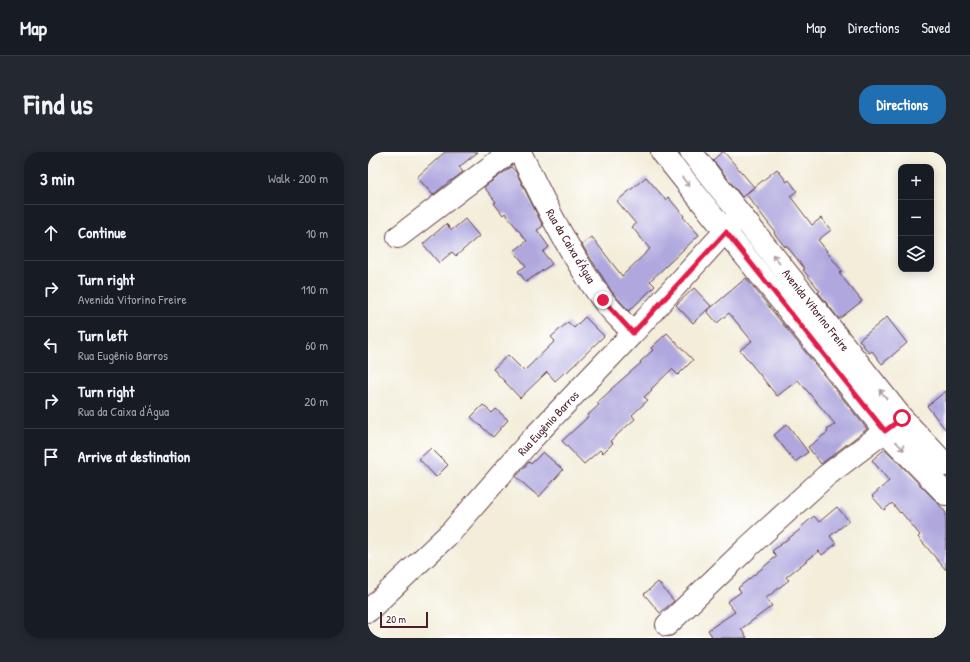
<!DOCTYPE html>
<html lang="en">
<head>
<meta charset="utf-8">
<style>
  body { margin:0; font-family:"Patrick Hand",sans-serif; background:#242831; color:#f1f3f6 }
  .controls { position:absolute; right:12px; top:12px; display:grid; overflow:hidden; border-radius:8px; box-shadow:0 2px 10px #0003 }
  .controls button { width:36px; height:36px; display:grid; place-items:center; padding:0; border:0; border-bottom:1px solid #363941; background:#171b24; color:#f1f3f6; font:20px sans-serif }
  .scale { position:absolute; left:12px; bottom:10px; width:48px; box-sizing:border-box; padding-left:4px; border:2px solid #4a1f2b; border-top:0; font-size:11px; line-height:14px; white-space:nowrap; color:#4a1f2b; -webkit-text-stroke:3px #fff; paint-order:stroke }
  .stop { position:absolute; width:12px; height:12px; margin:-9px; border:3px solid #e11d48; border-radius:50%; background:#fff }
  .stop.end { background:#e11d48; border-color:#fff; box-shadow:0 1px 4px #0008 }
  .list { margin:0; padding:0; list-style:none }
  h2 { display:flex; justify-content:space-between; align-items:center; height:52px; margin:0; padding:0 16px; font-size:17px }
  h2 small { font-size:13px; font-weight:400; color:#9ea1a6 }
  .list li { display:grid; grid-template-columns:26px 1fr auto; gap:12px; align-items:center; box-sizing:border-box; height:56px; padding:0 16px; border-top:1px solid #363941 }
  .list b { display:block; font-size:15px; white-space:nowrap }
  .list p { margin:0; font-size:13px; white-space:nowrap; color:#9ea1a6 }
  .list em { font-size:13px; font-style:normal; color:#9ea1a6 }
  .icon { flex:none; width:22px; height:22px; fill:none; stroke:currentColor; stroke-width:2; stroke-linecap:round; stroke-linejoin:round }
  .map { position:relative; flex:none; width:578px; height:486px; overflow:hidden; border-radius:16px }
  header { display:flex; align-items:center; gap:24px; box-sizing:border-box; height:56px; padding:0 20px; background:#171b24; border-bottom:1px solid #363941 }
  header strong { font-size:19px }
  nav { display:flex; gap:22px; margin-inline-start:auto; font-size:14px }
  .intro { display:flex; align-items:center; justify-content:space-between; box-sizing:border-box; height:96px; padding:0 24px }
  h1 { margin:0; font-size:28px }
  .button { padding:10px 18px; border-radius:16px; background:#1f6fb2; color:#fff; font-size:14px; font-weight:700 }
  main { display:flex; gap:24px; padding:0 24px }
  aside { flex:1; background:#171b24; border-radius:16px; box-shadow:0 2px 10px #0003 }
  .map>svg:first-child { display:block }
  .building { fill:#afa7de }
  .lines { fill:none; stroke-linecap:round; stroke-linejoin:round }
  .minor-casing { stroke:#633e45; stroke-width:24 }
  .minor { stroke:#fff; stroke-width:22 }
  .oneway { stroke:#ae9aa0 }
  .route { stroke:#e11d48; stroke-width:5 }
  .labels { text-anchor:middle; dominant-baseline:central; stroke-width:3; stroke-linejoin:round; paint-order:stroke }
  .street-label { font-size:12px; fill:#4a1f2b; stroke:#fff }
</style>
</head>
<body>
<header>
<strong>Map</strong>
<nav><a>Map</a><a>Directions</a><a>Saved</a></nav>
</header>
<div class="intro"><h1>Find us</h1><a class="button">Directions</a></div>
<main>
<aside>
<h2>3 min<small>Walk · 200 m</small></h2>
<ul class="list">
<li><svg class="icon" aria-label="ahead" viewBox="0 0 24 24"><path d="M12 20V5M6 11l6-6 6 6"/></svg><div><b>Continue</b></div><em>10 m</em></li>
<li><svg class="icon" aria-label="right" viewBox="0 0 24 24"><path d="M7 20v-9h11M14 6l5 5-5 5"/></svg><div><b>Turn right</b><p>Avenida Vitorino Freire</p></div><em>110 m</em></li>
<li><svg class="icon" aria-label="left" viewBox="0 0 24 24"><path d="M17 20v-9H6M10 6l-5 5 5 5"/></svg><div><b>Turn left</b><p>Rua Eugênio Barros</p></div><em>60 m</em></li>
<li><svg class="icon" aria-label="right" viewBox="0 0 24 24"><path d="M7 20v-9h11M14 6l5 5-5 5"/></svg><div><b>Turn right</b><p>Rua da Caixa d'Água</p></div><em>20 m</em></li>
<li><svg class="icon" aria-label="arrive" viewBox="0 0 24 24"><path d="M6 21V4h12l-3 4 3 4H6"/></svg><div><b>Arrive at destination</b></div></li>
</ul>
</aside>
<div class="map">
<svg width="578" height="486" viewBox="0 0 578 486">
  <rect width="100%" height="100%" fill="#fff"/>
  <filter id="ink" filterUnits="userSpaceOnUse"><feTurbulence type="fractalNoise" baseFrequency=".025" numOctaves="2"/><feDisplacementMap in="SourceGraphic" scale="8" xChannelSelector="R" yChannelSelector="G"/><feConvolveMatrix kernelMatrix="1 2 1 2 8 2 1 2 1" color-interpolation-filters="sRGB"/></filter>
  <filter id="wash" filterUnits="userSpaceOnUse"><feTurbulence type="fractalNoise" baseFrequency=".012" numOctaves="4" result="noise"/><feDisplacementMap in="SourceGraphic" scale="16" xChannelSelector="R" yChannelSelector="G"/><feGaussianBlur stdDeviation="0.9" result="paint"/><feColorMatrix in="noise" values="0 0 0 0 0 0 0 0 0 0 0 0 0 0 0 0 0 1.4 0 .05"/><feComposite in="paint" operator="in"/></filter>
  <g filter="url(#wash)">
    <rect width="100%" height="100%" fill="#f3edd9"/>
    <g id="blocks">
      <path class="building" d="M77 0H110L91 15 95 20 83 29V28L65 43 49 25Z
        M354 0H356L386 35 374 45 345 8Z
        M143 15 148 20 175 74 169 78 181 95 175 100 184 112 158 130 150 119 158 114 146 99 159 89 137 61 135 63 126 51 128 50 116 35Z
        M409 17 419 30 421 28 429 39 422 44 444 73 453 66 463 78 450 88 459 99H458L474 119 471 121 494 149 471 167 450 140 452 139 435 118 437 117 418 93 417 95 406 81 407 80 378 42Z
        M278 25 298 48 300 45 316 64 315 65 331 83 282 129 287 134 261 159 244 140 214 93 224 85 254 124 282 97 264 75 268 72 249 49Z
        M97 67 111 84 88 104 84 100 71 111 55 92 78 72 84 78Z
        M378 126 499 277 453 312 440 295 460 280 459 278 467 272 430 228 409 244 372 198 384 189 361 161 349 171 339 159Z
        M326 136 343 154 325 171 308 153Z
        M217 165 236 184 198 221 197 220 187 229 179 220 152 246 125 217 140 203 156 219 187 189 183 185 200 170 206 176Z
        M519 165 539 191 514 212 504 199 501 201 491 188Z
        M299 181 325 208 310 223 304 217 283 237 284 238 276 245 280 248 264 263 267 267 242 289 245 291 235 301 232 298 216 312 194 289 221 264 220 263 231 253 229 251 243 238V237L273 211 272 210 285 198 283 196Z
        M578 239V278L559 254Z
        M115 253 124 261 128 257 140 268 125 285 103 265Z
        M419 272 440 300 427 310 406 283Z
        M63 296 80 313 68 325 51 307Z
        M517 297 570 351 578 361V418L550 385 552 383 533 360 532 361 524 351 516 358 504 344 521 329 504 308Z
        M175 300 195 318 171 345 148 325 161 310 163 312Z
        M469 355 481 369 462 384 468 392 454 403 451 399 418 425 421 428 398 446 404 454 373 477 379 486H345L340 478 367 460 359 450 373 440 370 436 409 404 404 399 433 377 432 376 446 364 451 370Z
        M290 430 306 449 292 461 276 442Z"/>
    </g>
  </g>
  <g filter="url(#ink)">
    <use href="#blocks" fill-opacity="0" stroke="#633e45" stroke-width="1"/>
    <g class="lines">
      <defs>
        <path id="minor" d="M152 0C176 50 201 101 234 147 243 159 255 170 265 181
          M294 0 517 279 578 342
          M323 0 534 266 578 313
          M30 85 142 0
          M0 459 84 379 163 288 265 181 372 63
          M299 473 379 396 458 324 528 271"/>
      </defs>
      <use href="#minor" class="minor-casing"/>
      <use href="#minor" class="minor"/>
    </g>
    <defs><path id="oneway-shaft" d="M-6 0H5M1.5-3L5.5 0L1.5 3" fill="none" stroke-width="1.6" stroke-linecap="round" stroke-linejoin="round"/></defs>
    <g class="oneway">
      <use href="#oneway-shaft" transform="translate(318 30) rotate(51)"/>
      <use href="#oneway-shaft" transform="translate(408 107) rotate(-128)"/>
      <use href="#oneway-shaft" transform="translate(515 242) rotate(-128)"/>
      <use href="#oneway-shaft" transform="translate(532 294) rotate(46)"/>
    </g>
  </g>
  <g class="lines" filter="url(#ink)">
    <path class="route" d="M235 148 265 181 358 80 517 279 534 266"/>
  </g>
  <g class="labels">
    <g class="street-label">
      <text transform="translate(203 94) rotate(59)">Rua da Caixa d'Água</text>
      <text transform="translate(448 158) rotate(52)">Avenida Vitorino Freire</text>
      <text transform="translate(180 271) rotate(-47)">Rua Eugênio Barros</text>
    </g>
  </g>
</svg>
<div class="controls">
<button>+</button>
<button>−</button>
<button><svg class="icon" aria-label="layers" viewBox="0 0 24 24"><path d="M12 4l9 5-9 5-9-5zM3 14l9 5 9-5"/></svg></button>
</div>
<div class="scale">20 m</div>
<div class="stop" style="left:534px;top:266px"></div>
<div class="stop end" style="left:235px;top:148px"></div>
</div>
</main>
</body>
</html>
